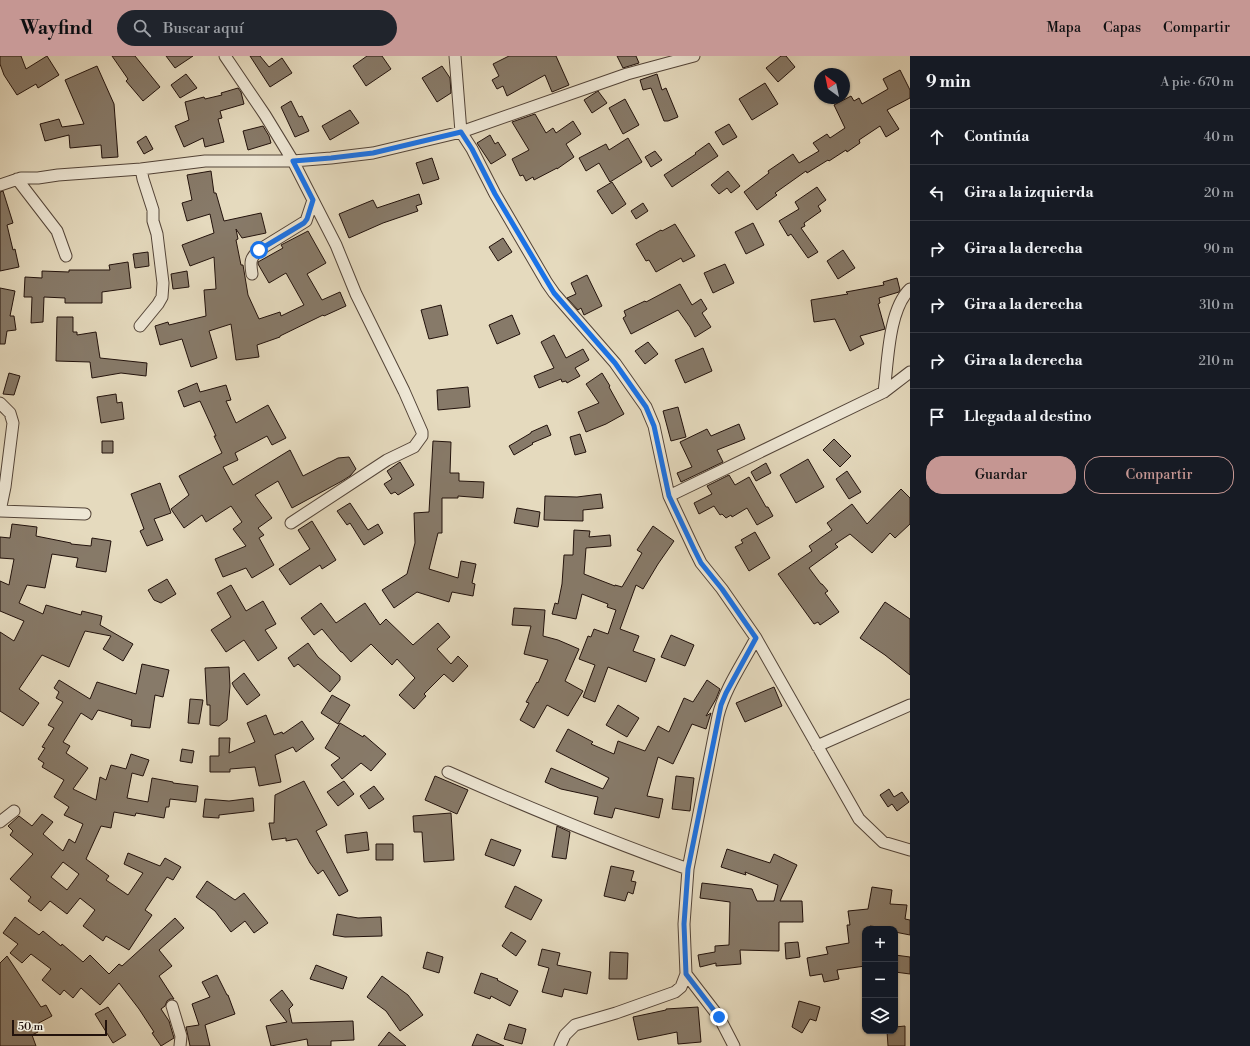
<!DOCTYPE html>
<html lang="es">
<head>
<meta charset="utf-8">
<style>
  body { margin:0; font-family:"Libre Bodoni",serif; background:#20242c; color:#f1f3f6 }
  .controls { position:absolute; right:12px; bottom:12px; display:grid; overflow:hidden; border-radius:8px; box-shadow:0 1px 3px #0004 }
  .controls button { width:36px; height:36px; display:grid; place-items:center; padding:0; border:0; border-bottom:1px solid #363941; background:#171b24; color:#f1f3f6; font:20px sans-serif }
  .compass { position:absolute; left:814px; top:12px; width:36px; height:36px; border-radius:50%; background:#171b24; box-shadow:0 1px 3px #0004; rotate:327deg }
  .scale { position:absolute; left:12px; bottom:10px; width:95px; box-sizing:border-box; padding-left:4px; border:2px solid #22120c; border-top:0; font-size:11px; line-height:14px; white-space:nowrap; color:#22120c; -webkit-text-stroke:3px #eee7d5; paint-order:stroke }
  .stop { position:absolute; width:12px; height:12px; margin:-9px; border:3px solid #1a73e8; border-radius:50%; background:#fff }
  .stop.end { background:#1a73e8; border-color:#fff; box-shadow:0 1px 4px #0008 }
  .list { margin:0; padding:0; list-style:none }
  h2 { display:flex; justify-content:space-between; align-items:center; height:52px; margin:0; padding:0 16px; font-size:17px }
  h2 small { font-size:13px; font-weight:400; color:#9ea1a6 }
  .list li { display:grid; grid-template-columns:26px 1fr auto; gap:12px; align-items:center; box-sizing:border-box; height:56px; padding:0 16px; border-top:1px solid #363941 }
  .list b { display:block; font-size:15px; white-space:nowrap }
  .list em { font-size:13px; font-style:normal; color:#9ea1a6 }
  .actions { display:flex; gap:8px; padding:12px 16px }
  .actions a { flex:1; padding:9px 0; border:1px solid #c59692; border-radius:16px; text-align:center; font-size:14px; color:#c59692 }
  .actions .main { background:#c59692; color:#111 }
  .icon { flex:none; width:22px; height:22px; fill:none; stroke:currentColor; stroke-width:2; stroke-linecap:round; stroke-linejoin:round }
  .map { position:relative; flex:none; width:910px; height:990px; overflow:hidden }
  header { display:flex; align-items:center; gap:24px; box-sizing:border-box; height:56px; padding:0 20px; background:#c59692; color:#111 }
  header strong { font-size:19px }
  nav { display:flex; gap:22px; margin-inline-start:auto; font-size:14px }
  .search { width:280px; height:36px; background:#20242c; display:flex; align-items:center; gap:10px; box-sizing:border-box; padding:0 14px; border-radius:22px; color:#9ea1a6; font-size:15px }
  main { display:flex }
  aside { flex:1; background:#171b24 }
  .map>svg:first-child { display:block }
  .building { fill:#877a69; stroke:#22120c; fill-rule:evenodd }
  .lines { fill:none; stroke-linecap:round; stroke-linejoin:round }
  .minor-casing { stroke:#534438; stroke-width:13 }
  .minor { stroke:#eee7d5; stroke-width:11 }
  .route { stroke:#1a73e8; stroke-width:5 }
</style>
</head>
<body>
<header>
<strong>Wayfind</strong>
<div class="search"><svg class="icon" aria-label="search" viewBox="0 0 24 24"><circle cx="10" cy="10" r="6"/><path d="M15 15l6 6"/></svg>Buscar aquí</div>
<nav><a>Mapa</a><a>Capas</a><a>Compartir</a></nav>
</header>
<main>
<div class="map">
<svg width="910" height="990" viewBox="0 0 910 990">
  <rect width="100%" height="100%" fill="#e5dabe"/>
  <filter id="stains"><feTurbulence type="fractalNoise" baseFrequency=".005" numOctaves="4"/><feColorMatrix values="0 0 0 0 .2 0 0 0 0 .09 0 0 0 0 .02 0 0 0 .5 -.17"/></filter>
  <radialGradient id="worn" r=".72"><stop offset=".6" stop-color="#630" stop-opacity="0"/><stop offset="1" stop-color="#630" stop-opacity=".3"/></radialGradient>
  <path class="building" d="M0 0H21L26 13 47 0 59 19 38 32 36 28 17 39 4 19 0 8Z
    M112 0H135L160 31 143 45 126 25 128 23Z
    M166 0H193L175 12Z
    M250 0H260L269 11 282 2 292 17 270 31Z
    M367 0H382L391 13 366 30 353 10Z
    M509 0H556L569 29 552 36 545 19 507 40 503 30 497 33 492 24 499 20 493 8Z
    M617 0H636L639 7 623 12Z
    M781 0H786L795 11 778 26 766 12Z
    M97 10 114 48 118 101 102 102 101 89 70 92 69 79 45 85 40 68 59 63 62 71 84 68 65 24Z
    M442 10 450 22 451 37 437 46 422 22Z
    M900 14 910 34V42L887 54 899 73 886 81 880 70 859 84 860 87 847 96 846 94 829 105 828 104 807 117 806 115 775 137 777 139 757 154 744 136 769 117 768 115 793 98 799 107 819 95 813 87 827 78 830 82 845 72 834 49 851 40 854 45 859 42 862 48 888 33 883 23Z
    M186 18 197 32 180 42 171 29Z
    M657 18 662 34 666 32 678 61 668 65H664L651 32 643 34 640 24Z
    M765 27 778 48 752 64 739 43Z
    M238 32 241 36 244 48 220 55 222 62 218 63 224 86 205 91 203 82 184 91 175 70 189 64 185 46 204 41 205 43 222 39 221 37Z
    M598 35 607 47 592 57 584 44Z
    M625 43 639 69 623 78 609 52Z
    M291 45 299 61 302 60 309 75 295 81 281 51Z
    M350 54 359 67 330 84 322 70Z
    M535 58 546 77 553 72 556 77 573 65 581 78 566 88 574 101 557 113V112L534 124 533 121 526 125 523 119 520 120 512 103 529 94 512 66Z
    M729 68 737 81 723 89 715 76Z
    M263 70 269 80 271 87 248 94 243 75Z
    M490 79 495 88 498 86 506 99 491 108 477 87Z
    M146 80 153 93 144 98 137 86Z
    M628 82 642 106 610 126 599 107 586 115 579 102 606 88 609 94Z
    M709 87 718 100 672 131 664 119 696 98 695 97Z
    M655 95 662 104 651 111 645 101Z
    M432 102 439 123 423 128 416 107Z
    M211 115 214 137H216L224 165 261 157 266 177 242 182 236 173 238 183 236 184 241 209H243L248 239 259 263 280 256 281 260 304 249 286 217 269 227 258 208V206L283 192 281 189 308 175 326 207 307 218 322 244 340 236 346 250 324 260 323 259 280 280V281L257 289 259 301 236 304 231 268 209 275 217 302 191 311 182 283 160 289 155 270 168 266 169 269 206 260 204 234 216 233 214 201 190 210 182 189 214 177 210 158 187 165 182 147 192 144 187 119Z
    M728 115 740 130 731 137 727 132 719 138 711 129Z
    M612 126 626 148 612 158 597 135Z
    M817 131 826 144 818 150 821 155 804 167 805 170 801 172 818 196 808 202 791 178 788 180 779 165 799 153 795 146Z
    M3 135 13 167 7 169 13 194 15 193 19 211 0 215V136Z
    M419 138 422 148 416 150 418 155 383 167 349 182 339 158 373 144 377 152Z
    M643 147 648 155 636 163 631 155Z
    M753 167 764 189 746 198 735 176Z
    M675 168 695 200 683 206 681 202 656 216 649 204 646 205 636 188 661 174 662 175Z
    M503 182 512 196 498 205 489 191Z
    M843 194 855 212 838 223 827 205Z
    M148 196 149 210 135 212 133 198Z
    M128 206 131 232 102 236V247H65V242L44 241 43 266 31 267 32 241H24L25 221 42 222V215L69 216V214H110L109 209Z
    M725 208 734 227 713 237 704 217Z
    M187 215 189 231 173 233 171 218Z
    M587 219 602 250 584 259 581 252 578 254 567 242 576 238 571 227Z
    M897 222 900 234 899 236 879 242 880 247 878 248 885 273 860 280 864 288 850 295 835 263 814 266 811 244 848 238 846 236 884 229 883 226Z
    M680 228 692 249 701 243 707 253 702 257 711 271 695 281 690 271 678 254 631 278 623 262 626 260 624 255 645 245 646 246Z
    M0 232 15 235 10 260H14L16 274 7 275 5 288H0Z
    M441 249 448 279 429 283 421 254Z
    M512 259 520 278 497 288 489 269Z
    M57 261H73V276H77V279L96 276 100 302 147 307 146 320 121 317 92 322 90 306 56 305Z
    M554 279 566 302 583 293 589 304 575 312 580 320 567 327 566 325 562 326 561 323 539 332 534 320 554 312 541 286Z
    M648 286 658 298 645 308 635 295Z
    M703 292 712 315 685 327 675 304Z
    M9 317 20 320 14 339 3 338Z
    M602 317 610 330 609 331 624 358 606 368 586 376 578 356 599 347 586 328Z
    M197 327 200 336 226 329 231 344 226 345 236 367 268 349 286 382 272 389 267 380 235 397 238 404 223 411 233 429 290 394 303 420 338 402 349 401 356 413 350 420 342 425 292 452 278 425 255 439 272 462 258 472 264 479 259 482 274 509 252 522 246 512 223 521 215 503 246 490 233 473 242 466 231 450 206 466 202 459 184 472 171 453 189 439 179 420 222 397 214 380H216L200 345 184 351 178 335Z
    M468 331 470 351 438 354 437 334Z
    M116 338 117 347 122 346 124 363 101 367 97 341Z
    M678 351 686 381 671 385 663 355Z
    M739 368 745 383 717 394 723 406 681 426 677 417 692 411 680 386 707 373 711 380Z
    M547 369 551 379 532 387 533 388 514 399 509 390 531 377V376Z
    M580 378 586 396 575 399 570 381Z
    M834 383 851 400 840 411 823 394Z
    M102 385H113V397H102Z
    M433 385 451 386 450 417H459V425L484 426 483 442 458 440V442H442V477H438L429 513 458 522 461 505 476 508 472 527 475 528 473 540 452 536 449 546 417 536 394 552 382 534 407 518 415 487 414 457 429 456Z
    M808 403 824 431 796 447 780 419Z
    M400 406 414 429 398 439 395 436 391 438 384 428 392 423 387 415Z
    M766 407 771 417 756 425 751 416Z
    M847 415 861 436 849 443 836 423Z
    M729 419 735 429 749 421 766 451H768L773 460 757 469 747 452 732 461 731 459 726 462 722 458 720 459 714 450 699 458 694 447 712 438 707 430Z
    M160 427 171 457 154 463 163 484 147 490 140 475 144 473 131 438Z
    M901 433 910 442V468L895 482 890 477 872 497 850 478 835 488 838 491 809 512 821 528H822L828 535 825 537 839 556 820 569 818 566 814 568 778 518 812 495 809 490 832 474 827 467 852 448 867 468Z
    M601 438 603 452 583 454V465L544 464 545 440 577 441Z
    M350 447 368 474 378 468 383 477 364 489 350 467 347 469 337 455Z
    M517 452 540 456 538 471 514 467Z
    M312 465 336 504 322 513 320 509 290 529 279 513 310 493 298 474Z
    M12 468 37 471 36 480 71 487V488L91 490 92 482 111 485 106 516 76 511 78 502 52 498 45 532 27 529 19 547 43 558 46 549 81 559 82 555 102 560 100 569 133 588 123 605 103 593 111 580 85 575 69 611 42 599 19 633 39 647 23 670 0 655V576L14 585 24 565 0 555V525L9 529 14 503 0 502V481L10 482Z
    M653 470 674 485 658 508 643 533 636 529 620 573 639 580 633 595 655 603 646 626 608 611 595 646 583 641 595 609 579 603 588 580 591 581 594 573 608 578 616 554 607 551 608 548 582 538 576 563 552 558 555 547 558 548 562 528 564 499H573L574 474 590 475 589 481 610 479 611 490 586 492 584 518 615 530V529L622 531 642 497 637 494Z
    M755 476 770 502 749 515 735 491 743 487 741 484Z
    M167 523 176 538 161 547 154 544 148 534Z
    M231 529 246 555 263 545 276 568 265 574 277 592 258 605 244 584 226 596 211 574 231 561 217 537Z
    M885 546 910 563V619L885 599 860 582Z
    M321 547 336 567 365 547 380 569 386 563 413 589 438 567 450 581 437 593 451 608 458 600 468 610 453 626 444 618 424 638 426 640 414 653 399 639 415 622 397 603 392 609 371 588 351 606 342 596H341L322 573 314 579 301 562Z
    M514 552 545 554 543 580 558 584 579 593 565 625 583 635 568 660 547 649 534 672 520 664 529 647 526 646 537 626 538 627 548 604 524 598 531 570 512 569Z
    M671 579 694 589 685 610 661 601Z
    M308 587 318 601 340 620V624L330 636 298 608 294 611 288 602Z
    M142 608 169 614 163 641 155 639 150 672 131 670 132 664 98 654 92 664 81 657 63 686 70 690 66 697 88 712 73 733 96 744 100 721 106 724 111 709 126 713 131 698 149 704 143 720 132 717 127 742 148 746 152 722 173 726V727L198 730 196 746 170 743 169 751H166L164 762 136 757 135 760 114 756 111 772 101 770 86 803 109 820 106 824 128 839 143 817 124 808 128 797 160 810 165 802 181 811 173 824 167 821 145 854 152 859 129 894 106 880 103 885 83 870 95 854 80 842 67 858 50 845 41 855 28 845 31 841 10 823 33 798 10 779 13 775 8 770 19 760 32 770 42 758 53 766 43 778 63 795 69 783 75 787 83 768 64 759 69 751 54 741 64 724 42 711 44 707 38 703 45 692 42 691 54 672 48 669 63 646 56 642 59 636 54 632 59 624 90 643 97 626 136 638ZM63 806 79 818 67 834 51 821Z
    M229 611 230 630 227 664 219 670 210 669V649H207L205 612Z
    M244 617 260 639 247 649 234 631 232 627Z
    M707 624 720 633 716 643 706 660 711 657 706 673 692 668 673 708 658 701 647 740 663 743 659 762 615 752 612 762 594 758 598 741 561 733 545 726 551 712 603 733 609 722 556 695 568 673 593 686 591 688 614 698 618 685 645 695 658 670 669 676 684 642 693 646Z
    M774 631 782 650 745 666 736 647Z
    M332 639 350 649 338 668 321 657Z
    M190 643 203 644 199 668 188 667Z
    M618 649 639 662 627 681 606 669Z
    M266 659 274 679 282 676 283 678 302 665 314 683 296 696 293 691 275 699 281 726 259 730 255 711 230 713V716H210V700H219V682H230L229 697 255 686 247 667Z
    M340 667 363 681 364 679 386 698 371 715 361 707 342 723 331 709 340 702 325 692Z
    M182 693 194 695 192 707 180 705Z
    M435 720 468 734 457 758 425 744Z
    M676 720 694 722 690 755 672 753Z
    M304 725 327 769 316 775 348 835 339 840 323 814 318 818 310 807 297 783 286 785V782L272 784 269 767H274L275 739Z
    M344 725 354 738 338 750 327 736Z
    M374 730 384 743 369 753 360 740Z
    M889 733 894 741 902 736 909 746 897 755 892 748 888 751 880 739Z
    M253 742 254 755 219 759V762L203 761 205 743 229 745Z
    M451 757 454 804 424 806 422 776H414L413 760Z
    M557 770 570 776 566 803 552 801Z
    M367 776 369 794 347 797 345 779Z
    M491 783 521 794 514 810 485 799Z
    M376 788H393V804H376Z
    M727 793 770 807 774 798 797 809 780 845H802L803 866H779V895L740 894 741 908 716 910V907L700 911 698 899 715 896V890L729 889 730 846 700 842 702 827 752 833 757 845H774L778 829 745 816 746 819 721 811Z
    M611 810 634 815 631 825 636 826 633 838 628 836 625 845 604 840Z
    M207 825 235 844 244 837 268 867 254 877 245 865 231 876 215 855 196 841Z
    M515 830 542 844 531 864 505 851Z
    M872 831 892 834 890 848 907 849 905 863 910 864V879L895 876V873L870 870V873H865V910L837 914 839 923 824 926 822 918 810 920 807 902 828 898 826 891 849 887 847 869H850L848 855 868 853Z
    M337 858 358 862 381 861 382 880 345 881 333 879Z
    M15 861 39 879 43 875 61 890 62 888 83 906 90 899 109 918 119 908 122 910 175 862 184 872 159 894 172 910 159 920 174 943H170L167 945 165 950 161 953 169 965 174 982 161 990 152 977 154 976 139 953 119 927 100 949 81 932 73 942 64 934 60 939 42 924 51 913 31 898 22 907 10 897 18 888 3 877Z
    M511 876 526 885 516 900 502 890Z
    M798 886 800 901 786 903 785 887Z
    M542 893 560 897 557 909 591 916 587 938 564 933 562 941 542 936 549 912 538 909Z
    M427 896 443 901 439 917 423 912Z
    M610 896 628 897 627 923H609Z
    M895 899 910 901V918L895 916Z
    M7 900 41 951 46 949 52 960 35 969 38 976 32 979 36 990H0V907Z
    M316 909 347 921 343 933 310 923Z
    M481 917 498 923 497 924 518 935 510 950 491 940 490 943 474 937Z
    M217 919 227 939H228L235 958 205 969 210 990H190L186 971 199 969 192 948 210 941 202 926Z
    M382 920 408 939 423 959 400 975 386 955 367 941Z
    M282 934 293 949 289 953 292 967 353 965 354 984 331 985V990H308L307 983 271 990 266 970 287 966 270 944Z
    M799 945 820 951 816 965 810 963 802 977 792 971Z
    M108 951 126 979 113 987 95 958Z
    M698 951 701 986 678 988 677 976 638 984 633 961 666 954V953Z
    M509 968 526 973 522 988 504 983Z
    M905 970V990H888L887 975H895V971Z
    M389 976 406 990H378Z
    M477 978 504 990H472Z"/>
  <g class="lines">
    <defs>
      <path id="minor" d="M225 0 265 59 293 105 336 189 356 238 404 335 422 376V380L414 391 387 404 291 467
        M455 0 461 76 472 93 495 138 547 227 554 237 615 307 646 351 654 370 669 440 694 493 701 507 722 533 756 582C743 607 725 632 718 660L688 813 684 868 686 918 681 931 675 936 616 957 575 969 565 979 560 990
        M17 123 57 175 66 200
        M0 129 21 122H38L58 119 141 113 205 105H293L331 102 373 97 461 76 627 18 694 0
        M252 218C250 206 250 202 259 194L306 165 313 144
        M140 270 158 248 162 241 163 227 157 178 153 165V154L143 123 141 113
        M884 336C888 307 888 254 910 233
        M0 347 10 357 13 367 5 431 0 455
        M669 440 884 336 910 316
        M0 455 85 458
        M756 582 859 763 883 786 910 794
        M817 690 910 649
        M448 716C527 751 606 784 688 813
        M0 766 14 755
        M686 918 719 961 734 990
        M172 950 181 980 180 990"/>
    </defs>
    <use href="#minor" class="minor-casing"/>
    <use href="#minor" class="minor"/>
  </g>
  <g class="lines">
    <path class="route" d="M259 194 304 167 307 163 313 144 293 105 331 102 373 97 461 76 472 93 495 138 554 237 615 307 646 351 654 370 669 440 694 493 701 507 722 533 756 582 726 637 721 649 688 813 684 868 686 918 719 961"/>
  </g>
  <rect width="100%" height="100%" filter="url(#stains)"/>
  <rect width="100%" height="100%" fill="url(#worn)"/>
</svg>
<div class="controls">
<button>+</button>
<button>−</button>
<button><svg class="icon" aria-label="layers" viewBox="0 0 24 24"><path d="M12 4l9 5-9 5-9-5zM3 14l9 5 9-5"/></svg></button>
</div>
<svg class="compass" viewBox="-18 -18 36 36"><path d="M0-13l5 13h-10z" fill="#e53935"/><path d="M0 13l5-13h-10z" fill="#9ea1a6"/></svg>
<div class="scale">50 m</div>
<div class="stop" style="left:259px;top:194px"></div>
<div class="stop end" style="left:719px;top:961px"></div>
</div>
<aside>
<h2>9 min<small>A pie · 670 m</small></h2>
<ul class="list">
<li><svg class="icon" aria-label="ahead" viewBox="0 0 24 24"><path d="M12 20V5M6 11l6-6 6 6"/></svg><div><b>Continúa</b></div><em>40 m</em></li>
<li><svg class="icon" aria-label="left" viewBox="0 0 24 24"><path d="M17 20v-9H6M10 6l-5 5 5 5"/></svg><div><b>Gira a la izquierda</b></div><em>20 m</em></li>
<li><svg class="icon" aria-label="right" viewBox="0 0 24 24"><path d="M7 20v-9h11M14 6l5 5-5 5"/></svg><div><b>Gira a la derecha</b></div><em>90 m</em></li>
<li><svg class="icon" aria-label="right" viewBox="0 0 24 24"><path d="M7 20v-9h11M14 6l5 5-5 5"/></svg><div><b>Gira a la derecha</b></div><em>310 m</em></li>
<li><svg class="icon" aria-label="right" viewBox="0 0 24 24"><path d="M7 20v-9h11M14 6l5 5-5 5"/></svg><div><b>Gira a la derecha</b></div><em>210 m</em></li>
<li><svg class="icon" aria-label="arrive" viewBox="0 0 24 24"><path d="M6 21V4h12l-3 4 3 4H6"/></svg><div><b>Llegada al destino</b></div></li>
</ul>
<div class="actions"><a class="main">Guardar</a><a>Compartir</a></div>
</aside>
</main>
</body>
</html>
